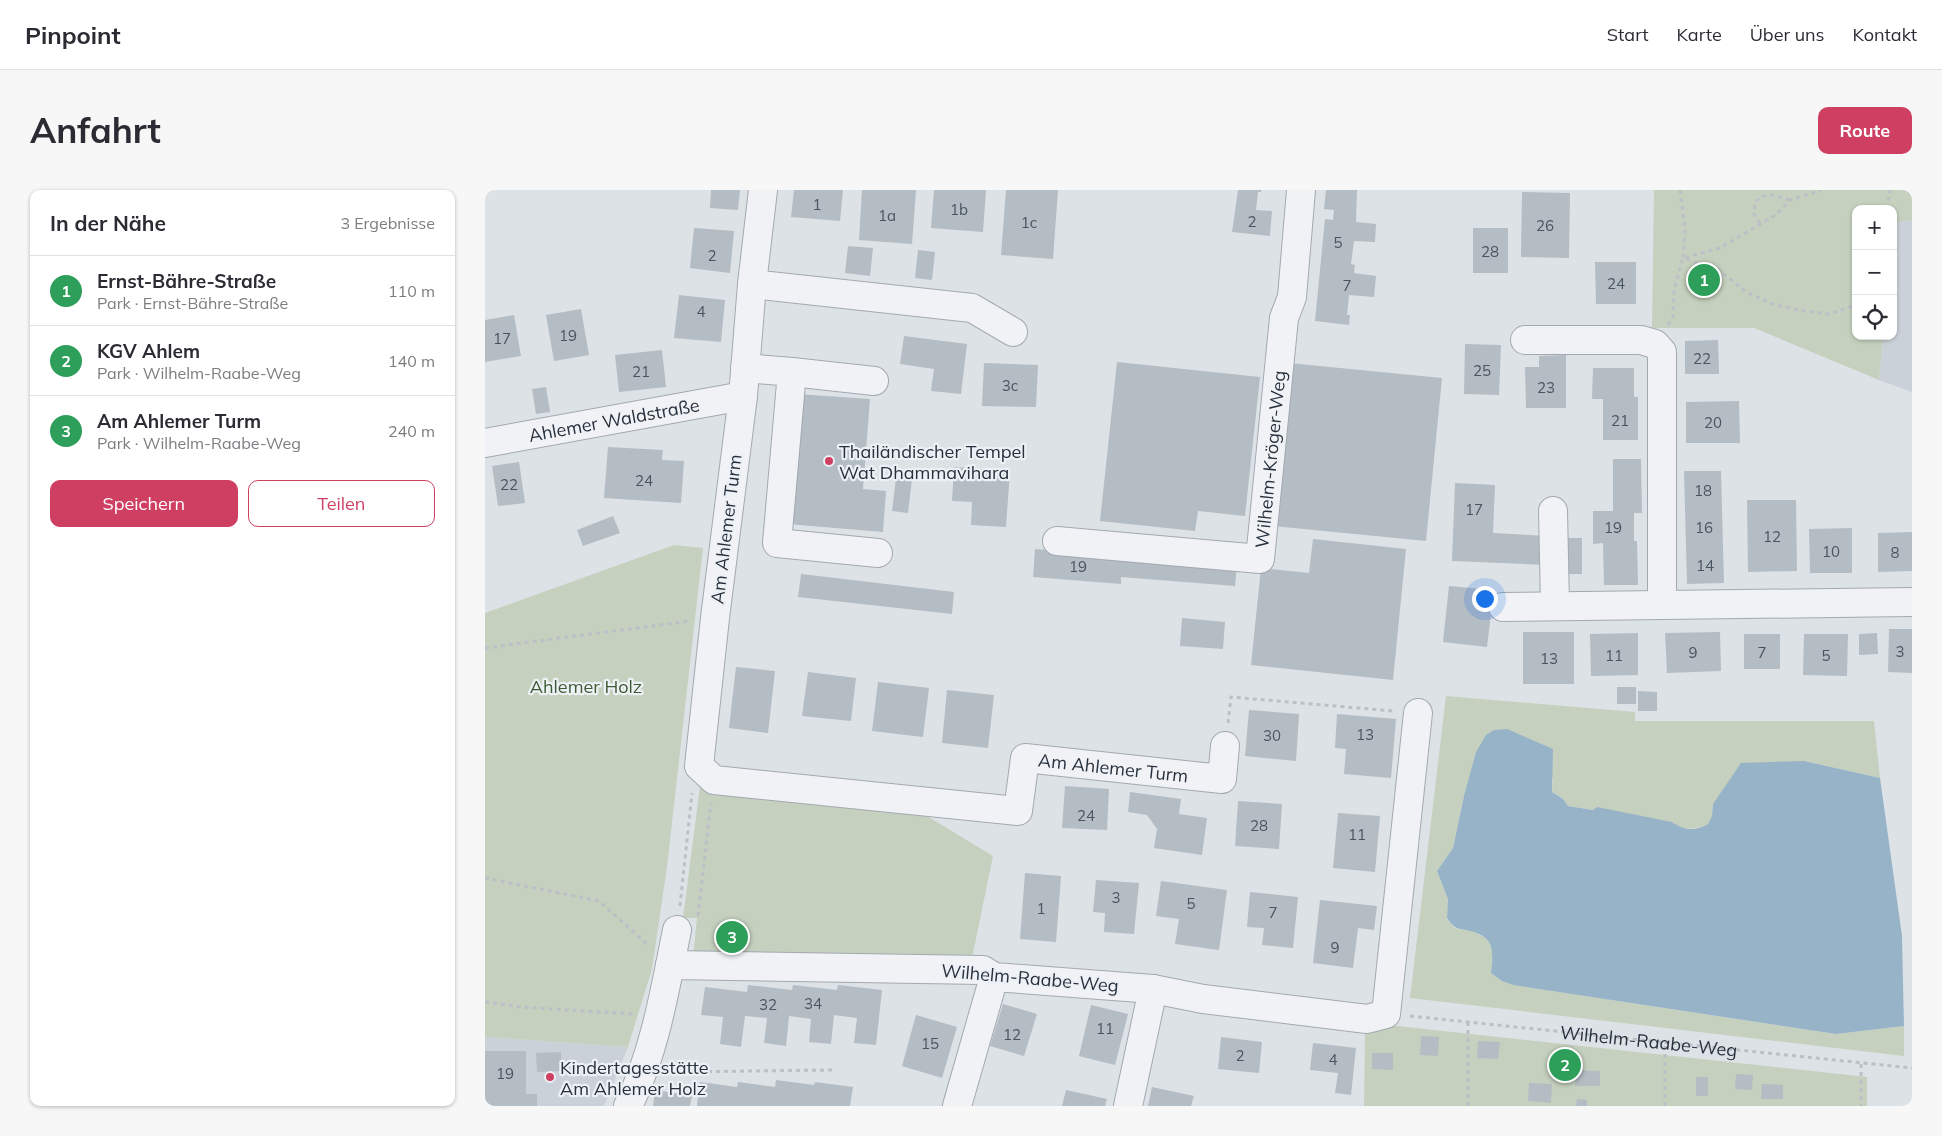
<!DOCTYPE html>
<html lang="de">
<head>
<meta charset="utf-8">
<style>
  body { margin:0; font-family:Mulish,sans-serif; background:#f7f7f7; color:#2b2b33 }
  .controls { position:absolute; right:15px; top:15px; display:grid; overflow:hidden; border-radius:10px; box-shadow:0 1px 4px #0004 }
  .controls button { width:45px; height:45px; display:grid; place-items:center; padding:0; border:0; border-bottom:1px solid #e1e1e2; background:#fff; color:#2b2b33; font:25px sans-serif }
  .you { position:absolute; left:999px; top:408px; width:18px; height:18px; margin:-12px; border:4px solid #fff; border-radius:50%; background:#1a73e8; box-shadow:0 0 0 8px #1a73e833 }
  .badge { display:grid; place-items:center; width:32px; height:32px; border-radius:50%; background:#cf3f62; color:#fff; font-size:16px; font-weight:700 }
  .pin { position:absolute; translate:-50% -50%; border:2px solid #fff; box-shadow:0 1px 5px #0006 }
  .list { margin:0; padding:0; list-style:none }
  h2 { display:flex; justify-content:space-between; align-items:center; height:65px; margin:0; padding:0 20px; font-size:21px }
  h2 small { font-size:16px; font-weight:400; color:#7c7c81 }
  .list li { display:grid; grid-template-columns:32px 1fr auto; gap:15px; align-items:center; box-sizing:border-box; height:70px; padding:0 20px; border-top:1px solid #e1e1e2 }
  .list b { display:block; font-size:19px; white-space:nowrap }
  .list p { margin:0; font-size:16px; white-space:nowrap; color:#7c7c81 }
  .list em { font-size:16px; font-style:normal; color:#7c7c81 }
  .actions { display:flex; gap:10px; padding:15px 20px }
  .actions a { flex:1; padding:11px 0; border:1px solid #cf3f62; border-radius:10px; text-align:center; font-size:18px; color:#cf3f62 }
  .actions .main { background:#cf3f62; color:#fff }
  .icon { flex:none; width:28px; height:28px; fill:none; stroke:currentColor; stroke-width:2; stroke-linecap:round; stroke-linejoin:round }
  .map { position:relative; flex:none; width:1427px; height:916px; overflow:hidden; border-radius:10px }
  header { display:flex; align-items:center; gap:30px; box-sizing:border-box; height:70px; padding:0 25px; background:#fff; border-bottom:1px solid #e1e1e2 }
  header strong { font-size:24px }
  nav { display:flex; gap:28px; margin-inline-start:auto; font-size:18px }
  .intro { display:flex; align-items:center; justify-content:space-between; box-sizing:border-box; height:120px; padding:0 30px }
  h1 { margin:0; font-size:35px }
  .button { padding:12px 22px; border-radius:10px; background:#cf3f62; color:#fff; font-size:18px; font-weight:700 }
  main { display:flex; gap:30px; padding:0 30px }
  aside { flex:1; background:#fff; border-radius:10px; box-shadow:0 1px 4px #0004 }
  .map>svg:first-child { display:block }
  .built { fill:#cbd1d9 }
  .green { fill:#c5d1be }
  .water { fill:#97b3c8 }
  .building { fill:#b4bcc4 }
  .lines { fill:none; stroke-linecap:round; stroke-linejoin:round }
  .minor-casing { stroke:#a3a9b1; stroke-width:30 }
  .path { stroke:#bcc0c6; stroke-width:3; stroke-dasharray:4 4; stroke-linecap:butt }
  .minor { stroke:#f0f2f6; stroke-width:28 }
  .poi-dot { fill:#cf3f62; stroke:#edf1f5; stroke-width:2 }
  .labels { text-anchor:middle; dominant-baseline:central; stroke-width:4.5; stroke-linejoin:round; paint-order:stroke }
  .number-label { font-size:15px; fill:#4a5460 }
  .street-label { font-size:18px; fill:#27313e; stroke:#edf1f5 }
  .poi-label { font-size:18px; fill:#27313e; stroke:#edf1f5; text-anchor:start }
  .park-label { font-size:18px; fill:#3e5a34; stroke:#edf1f5 }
</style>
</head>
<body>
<header>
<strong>Pinpoint</strong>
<nav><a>Start</a><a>Karte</a><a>Über uns</a><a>Kontakt</a></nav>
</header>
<div class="intro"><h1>Anfahrt</h1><a class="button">Route</a></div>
<main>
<aside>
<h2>In der Nähe<small>3 Ergebnisse</small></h2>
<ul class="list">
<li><span class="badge" style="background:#2e9e5b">1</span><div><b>Ernst-Bähre-Straße</b><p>Park · Ernst-Bähre-Straße</p></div><em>110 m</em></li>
<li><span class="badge" style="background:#2e9e5b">2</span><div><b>KGV Ahlem</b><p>Park · Wilhelm-Raabe-Weg</p></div><em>140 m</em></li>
<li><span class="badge" style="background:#2e9e5b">3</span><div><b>Am Ahlemer Turm</b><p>Park · Wilhelm-Raabe-Weg</p></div><em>240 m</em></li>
</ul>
<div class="actions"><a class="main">Speichern</a><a>Teilen</a></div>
</aside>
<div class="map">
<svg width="1427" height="916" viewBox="0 0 1427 916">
  <rect width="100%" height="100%" fill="#dde2e7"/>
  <path class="built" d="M1427 30V202L1394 190 1398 146H1408V33Z
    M0 847 143 857 119 916H0Z"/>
  <path class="green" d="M1169 0H1427V30L1408 33V19H1371V146H1398L1394 190 1269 138H1167Z
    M189 355 218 358 182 677 167 779 143 857 0 847V423Z
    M961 506 1150 522V531H1389L1395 588 1319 571 1228 614 1227 626 1223 634C1209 640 1200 641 1187 632L1083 616 1078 609 1067 602 1068 588 979 606 968 658 952 681 963 709 962 729C964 731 967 736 970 738 973 740 979 739 982 740 1009 747 1009 759 1006 783L1017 791 1028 795 1351 844 1419 836V866L925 808Z
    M215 596 437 623 508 666 486 773 208 767 212 728H198Z
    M894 834 1382 887V916H879L880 843 885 837Z"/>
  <path class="water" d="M1022 539 1068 559 1067 602 1078 609 1083 616 1108 620 1112 617 1187 632C1200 641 1210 641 1223 634L1227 626 1228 614 1256 573 1319 571 1395 588 1417 746 1419 836 1351 844 1028 795 1017 791 1006 783C1009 758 1009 746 981 740 977 739 973 739 970 737 967 735 964 731 962 728L963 709 952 681 968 658 979 606 991 562 1001 545 1009 540Z"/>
  <path class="building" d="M226 0H255L253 20 225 18Z
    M309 0H358L355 31 306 27Z
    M377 0H431L427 54 374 50Z
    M449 0H501L498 42 446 38Z
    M521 0H573L568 69 516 65Z
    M753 0H776V2H773L771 20 787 21 785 46 747 42Z
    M841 0H872L871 32 891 34 890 52 869 51 866 74 870 75 869 83 891 86 889 107 864 105 862 125H865L864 135 830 131 840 29 848 30 849 20 839 19Z
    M1037 2 1085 3 1084 68 1036 67Z
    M209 38 249 41 245 83 205 78Z
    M988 38H1023V83H988Z
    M363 56 388 58 385 86 360 83Z
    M433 60 450 62 447 90 430 88Z
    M1110 72H1151V114H1111Z
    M194 105 240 110 236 152 189 148Z
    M96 119 104 165 69 171 61 125Z
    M29 125 36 166 0 172V130Z
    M419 146 482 154 476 204 446 201 449 179 415 174Z
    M1233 150 1234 184H1200V151Z
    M980 154 1016 155 1014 205 979 204Z
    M177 160 181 197 134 202 130 165Z
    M1081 165V218H1041L1040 177H1054V166Z
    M632 172 775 187 760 326 713 321 710 341 615 331Z
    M499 173 553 175 551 217 497 216Z
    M804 173 957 188 941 351 788 336Z
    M1108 178H1149V207H1153V250H1118V209H1107Z
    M61 197 65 222 51 224 47 199Z
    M312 204 385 209 378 299 401 301 398 342 302 334Z
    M1254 211 1255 253H1201V212Z
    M123 257 178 260 177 270 199 271 196 313 119 308Z
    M1128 269H1156L1157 323H1149V351H1152L1153 395H1119L1118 353 1108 354V321H1128Z
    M34 272 40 313 13 316 7 276Z
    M469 277 525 281 521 337 486 335 487 312 467 311Z
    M1199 281H1236L1239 393 1202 394Z
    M411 288 427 289 423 323 407 321Z
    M970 293 1010 295 1008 343 1063 346 1062 375 967 371Z
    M1262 310H1311L1312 381 1263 382Z
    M128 326 135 343 98 356 92 340Z
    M1367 338V383H1325L1324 339Z
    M1427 342V381L1393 382V343Z
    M1080 348H1097V384H1080Z
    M828 349 921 359 908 490 766 475 776 378 824 383Z
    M550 359 752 376 750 396 636 387V394L548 387Z
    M316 384 469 402 467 424 313 407Z
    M964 396 1009 400 1002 457 958 452Z
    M697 428 740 432 738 459 695 456Z
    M1404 439H1427V483L1403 482Z
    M1038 442H1089V494H1038Z
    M1235 442 1236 481 1182 483 1180 443Z
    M1153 443V485L1106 486 1105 444Z
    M1392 443 1393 464 1374 465V444Z
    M1259 444H1295V479H1259Z
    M1319 444H1363L1362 486 1318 485Z
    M251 477 290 481 283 543 244 538Z
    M323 482 371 488 366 531 317 526Z
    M393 492 444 498 438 547 387 541Z
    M1132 497H1151V514H1132Z
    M462 500 509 505 503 558 457 553Z
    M1153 501 1172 502V521H1153Z
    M764 520 814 524 811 571 760 566Z
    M852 524 911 529 906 588 859 584 861 559 850 558Z
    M580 596 624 599 622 640 577 638Z
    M645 602 696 609 694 624 722 628 717 665 669 658 672 639 662 625 643 622Z
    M753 611 797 614 794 659 750 656Z
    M853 623 895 626 890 682 848 678Z
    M540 683 576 686 571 752 535 749Z
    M611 690 654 693 649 744 619 742 620 723 608 722Z
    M676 691 742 700 734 760 690 754 694 729 671 726Z
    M765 702 813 707 808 758 777 755 779 738 762 737Z
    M835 710 892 716 889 740 873 738 868 778 828 773Z
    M263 795 307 800 308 795 352 800 353 795 397 800 391 855 369 853 372 828 349 825 346 854 324 852 326 829 304 826 301 856 279 853 282 828 260 826 256 857 235 854 238 827 216 825 220 797 262 802Z
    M518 814 552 824 539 866 505 856Z
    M606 815 643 824 630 875 594 866Z
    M431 825 472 837 457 888 417 876Z
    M936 846 954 847 953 866 935 865Z
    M736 847 777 852 774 883 733 879Z
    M993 851 1015 852 1013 869 992 868Z
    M828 853 871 858 866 905 850 903 853 883 825 880Z
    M0 861H41V904H52V916H0Z
    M76 862 77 881 52 882 51 863Z
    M887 863H908V880L887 879Z
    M1091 880 1115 881V896H1090Z
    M1251 884 1268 885 1267 900 1250 899Z
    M1211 887H1223V906H1211Z
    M291 890 329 895 330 892 368 897 365 916H212L215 892 252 897 253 892 290 897Z
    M1044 893 1067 894 1066 913 1043 911Z
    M1277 894 1298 895V909H1276Z
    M667 897 709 906 706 916H663Z
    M170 900 207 906 205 916H168Z
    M581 900 622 909 620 916H577Z
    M1092 909 1102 910V916H1091Z"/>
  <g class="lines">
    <defs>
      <g id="minor">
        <path id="s2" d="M278 0 267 94 258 206 230 428 214 576 229 590 533 621 540 568 737 589 740 556"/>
        <path d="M267 94 487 118 528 142"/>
        <path d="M1040 150H1156L1170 154 1177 162V415"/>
        <path d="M260 178 307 182 292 353 393 363"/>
        <path d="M307 182 389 191"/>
        <path id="s3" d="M0 253 258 206"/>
        <path d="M1068 321 1070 416"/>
        <path id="s4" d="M572 351 775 369 799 128 807 107 816 0"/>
        <path d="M1018 417 1427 412"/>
        <path d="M185 775 498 780 509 787 668 799 718 809 882 829 901 824 933 523"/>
        <path d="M143 916C170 862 180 799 192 740"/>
        <path d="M472 916 509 787"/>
        <path d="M643 916 668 799"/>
      </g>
    </defs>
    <use href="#minor" class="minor-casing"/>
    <g class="path">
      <path d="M1195 0 1200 40 1198 68 1234 80 1261 102 1288 114 1313 120 1344 124 1365 117 1371 113"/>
      <path d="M1402 19 1405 0"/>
      <path d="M1275 33 1269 24 1270 12C1284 0 1289 6 1305 10"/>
      <path d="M1183 135 1188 127 1189 100 1198 68 1235 58 1292 24 1305 10 1337 0"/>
      <path d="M0 458 205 431"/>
      <path d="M743 533 746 507 908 521"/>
      <path d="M0 688 114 711 163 755"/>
      <path d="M195 716 207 603"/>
      <path d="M213 726 226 613"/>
      <path d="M0 812 36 817 149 824"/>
      <path id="s1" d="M925 826 1427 878"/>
      <path d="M1376 874V916"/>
      <path d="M183 882 350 880"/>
      <path d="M983 916V831"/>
      <path d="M1180 916V853"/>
    </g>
    <use href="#minor" class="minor"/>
  </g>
  <g class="poi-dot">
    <circle cx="344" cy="271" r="5"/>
    <circle cx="65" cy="887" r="5"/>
  </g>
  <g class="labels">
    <g class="number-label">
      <text x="332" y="14">1</text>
      <text x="474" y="19">1b</text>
      <text x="402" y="25">1a</text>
      <text x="767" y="31">2</text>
      <text x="544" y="32">1c</text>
      <text x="1060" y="35">26</text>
      <text x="853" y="52">5</text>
      <text x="1005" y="61">28</text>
      <text x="227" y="65">2</text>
      <text x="1131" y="93">24</text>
      <text x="862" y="95">7</text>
      <text x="216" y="121">4</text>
      <text x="83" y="145">19</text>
      <text x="17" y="148">17</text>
      <text x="1217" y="168">22</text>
      <text x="997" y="180">25</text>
      <text x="156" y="181">21</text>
      <text x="525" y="195">3c</text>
      <text x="1061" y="197">23</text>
      <text x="1135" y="230">21</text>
      <text x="1228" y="232">20</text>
      <text x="159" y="290">24</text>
      <text x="24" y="294">22</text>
      <text x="1218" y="300">18</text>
      <text x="989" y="319">17</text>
      <text x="1128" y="337">19</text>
      <text x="1219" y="337">16</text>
      <text x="1287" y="346">12</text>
      <text x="1346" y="361">10</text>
      <text x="1410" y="362">8</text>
      <text x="1220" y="375">14</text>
      <text x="593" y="376">19</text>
      <text x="1415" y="461">3</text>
      <text x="1208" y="462">9</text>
      <text x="1277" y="462">7</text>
      <text x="1129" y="465">11</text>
      <text x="1341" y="465">5</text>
      <text x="1064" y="468">13</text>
      <text x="880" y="544">13</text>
      <text x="787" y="545">30</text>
      <text x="601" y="625">24</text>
      <text x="774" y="635">28</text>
      <text x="872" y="644">11</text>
      <text x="631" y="707">3</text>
      <text x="706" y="713">5</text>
      <text x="556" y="718">1</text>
      <text x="788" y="722">7</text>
      <text x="850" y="757">9</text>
      <text x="328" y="813">34</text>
      <text x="283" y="814">32</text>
      <text x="620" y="838">11</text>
      <text x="527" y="844">12</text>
      <text x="445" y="853">15</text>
      <text x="755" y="865">2</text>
      <text x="848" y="869">4</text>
      <text x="20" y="883">19</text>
    </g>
    <g class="street-label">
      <text stroke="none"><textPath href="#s3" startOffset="131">Ahlemer Waldstraße</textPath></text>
      <text stroke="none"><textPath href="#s4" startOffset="304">Wilhelm-Kröger-Weg</textPath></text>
      <text transform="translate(241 339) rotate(-83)">Am Ahlemer Turm</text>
      <text stroke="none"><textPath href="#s2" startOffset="1048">Am Ahlemer Turm</textPath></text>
      <text transform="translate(545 788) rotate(5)">Wilhelm-Raabe-Weg</text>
      <text stroke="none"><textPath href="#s1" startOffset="240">Wilhelm-Raabe-Weg</textPath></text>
    </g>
    <g class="poi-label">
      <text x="354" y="261">Thailändischer Tempel<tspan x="354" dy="21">Wat Dhammavihara</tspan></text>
      <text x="75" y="877">Kindertagesstätte<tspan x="75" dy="21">Am Ahlemer Holz</tspan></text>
    </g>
    <g class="park-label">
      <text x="101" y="496">Ahlemer Holz</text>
    </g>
  </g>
</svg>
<div class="controls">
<button>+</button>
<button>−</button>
<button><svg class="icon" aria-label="locate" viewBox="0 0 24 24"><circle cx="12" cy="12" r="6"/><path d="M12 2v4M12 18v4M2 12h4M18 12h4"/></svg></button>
</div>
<div class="you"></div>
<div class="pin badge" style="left:1219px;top:90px;background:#2e9e5b">1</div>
<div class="pin badge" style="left:1080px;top:875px;background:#2e9e5b">2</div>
<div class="pin badge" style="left:247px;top:747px;background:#2e9e5b">3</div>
</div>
</main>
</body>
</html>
